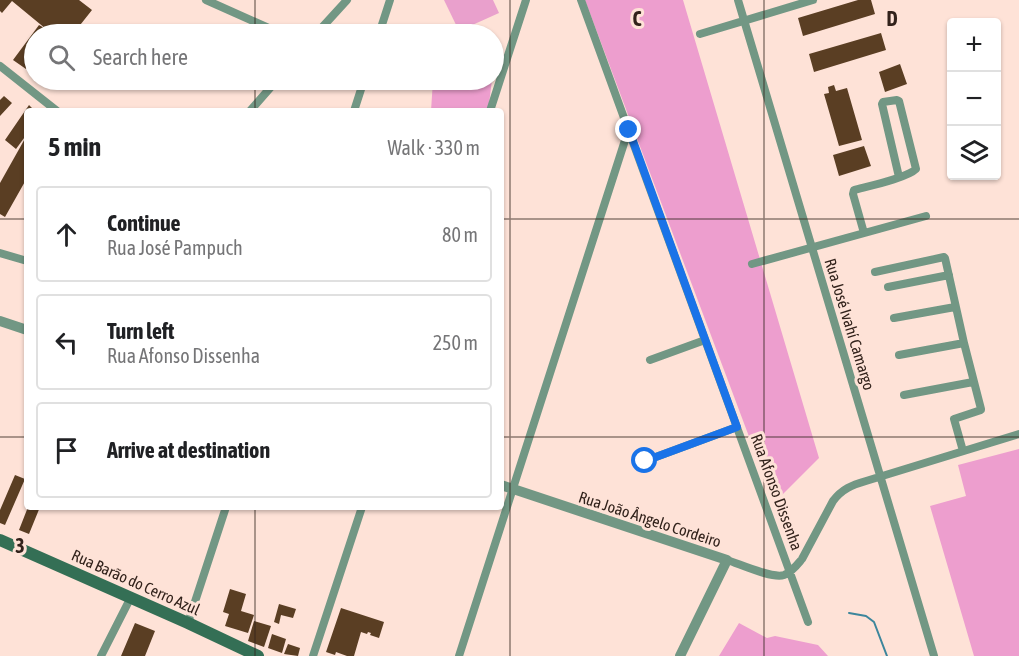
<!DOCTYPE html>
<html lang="en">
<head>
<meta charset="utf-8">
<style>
  body { margin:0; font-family:"Asap Condensed",sans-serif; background:#f6f6f6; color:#202124 }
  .controls { position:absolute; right:18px; top:18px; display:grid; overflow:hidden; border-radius:6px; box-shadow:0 2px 4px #0004 }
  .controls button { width:54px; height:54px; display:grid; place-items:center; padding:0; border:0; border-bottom:2px solid #e0e0e0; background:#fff; color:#202124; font:30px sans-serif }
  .stop { position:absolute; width:18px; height:18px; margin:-14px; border:4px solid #1a73e8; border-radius:50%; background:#fff }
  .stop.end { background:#1a73e8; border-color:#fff; box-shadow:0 2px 6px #0008 }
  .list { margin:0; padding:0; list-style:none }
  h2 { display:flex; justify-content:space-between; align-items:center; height:78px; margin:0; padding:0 24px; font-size:26px }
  h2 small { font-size:20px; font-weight:400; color:#757577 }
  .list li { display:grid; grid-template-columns:39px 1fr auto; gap:18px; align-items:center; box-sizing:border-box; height:96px; margin:0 12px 12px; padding:0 12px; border:2px solid #e0e0e0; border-radius:6px }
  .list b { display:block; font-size:22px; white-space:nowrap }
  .list p { margin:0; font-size:20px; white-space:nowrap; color:#757577 }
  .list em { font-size:20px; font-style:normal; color:#757577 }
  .icon { flex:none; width:33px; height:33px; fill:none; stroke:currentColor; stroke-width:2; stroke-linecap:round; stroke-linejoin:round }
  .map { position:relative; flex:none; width:1019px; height:656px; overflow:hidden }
  .search { position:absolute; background:#fff; box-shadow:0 2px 4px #0004; left:24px; top:24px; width:480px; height:66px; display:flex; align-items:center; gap:15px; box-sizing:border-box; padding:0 21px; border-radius:33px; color:#757577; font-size:22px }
  .panel { position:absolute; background:#fff; box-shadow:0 2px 4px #0004; left:24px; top:108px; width:480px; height:402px; border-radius:6px }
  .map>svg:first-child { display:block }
  .green { fill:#e9a0cc }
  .forest { fill:#ed9ece }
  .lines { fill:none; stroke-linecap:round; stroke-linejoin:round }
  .stream { stroke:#3c869c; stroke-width:2 }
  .building { fill:#5a3e23 }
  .minor { stroke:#729784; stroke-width:8 }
  .tertiary { stroke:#729784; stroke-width:10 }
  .secondary { stroke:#346f55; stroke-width:12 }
  .route { stroke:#1a73e8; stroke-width:8 }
  .grid { fill:none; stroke:#32221b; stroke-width:1.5; stroke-opacity:0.55 }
  .labels { text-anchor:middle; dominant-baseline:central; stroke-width:6; stroke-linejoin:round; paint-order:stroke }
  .street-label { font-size:16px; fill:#32221b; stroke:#fee2d7 }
  .grid-label { font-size:20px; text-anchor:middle; font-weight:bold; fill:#32221b; stroke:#fee2d7; stroke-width:6; stroke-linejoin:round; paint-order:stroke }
</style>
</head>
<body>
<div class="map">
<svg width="1019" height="656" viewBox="0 0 1019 656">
  <rect width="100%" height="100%" fill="#fee2d7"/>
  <path class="green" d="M444 0H493L499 13 459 31Z"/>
  <path class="forest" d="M585 0H683L819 458 774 503Z
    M433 80H492L489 104 487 111H431Z
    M1019 449V656H974L930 506 966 496 958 465Z
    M739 623 767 638 775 636 818 645 828 656H719Z"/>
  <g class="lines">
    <path class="stream" d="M849 613 866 616 874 622 887 656"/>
  </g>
  <path class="building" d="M0 0H79L92 10 73 34H34V58L26 69 13 60 39 25 46 29 12 1 2 13 0 11Z
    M858 0H871L875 14 803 36 798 18Z
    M881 33 886 50 814 72 809 54Z
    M900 64 907 84 885 92 879 72Z
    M834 85 836 91 847 88 862 140 839 146 824 94 829 93 828 87Z
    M4 96 12 103 0 116V100Z
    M29 105 35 111H27V134L16 149 5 140Z
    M27 135V178L5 217 0 214V183Z
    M864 146 871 166 839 176 833 155Z
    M15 475 25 479 5 525 0 523V510Z
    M28 507H40L29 534 19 530Z
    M230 589 246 594 241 611 254 615 248 633 225 626 229 614 223 612Z
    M279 604 296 609 293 618 281 615 279 624 274 622Z
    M341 608 384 622 379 638 370 635 371 633 368 632 367 634 361 632 354 656H347L336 652 335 655 326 652Z
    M254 621 271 626 264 647 248 641Z
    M135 623 155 631 145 656H121Z
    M272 634 286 639 282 653 268 648Z
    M288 644 300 648 298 656 284 654Z"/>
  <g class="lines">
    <path class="minor" d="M206 0 282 34
      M581 0 808 622
      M738 0 934 656
      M316 34 347 0
      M379 34 390 0
      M700 34 813 0
      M0 66 57 111
      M250 111 277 80
      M354 111 364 80
      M490 111 526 0
      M864 233 853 194 854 190C869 186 907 178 916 169L899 101 897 100 883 102 882 104 899 177
      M0 253 27 261
      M752 264 926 216
      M875 272 944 257 945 258 964 343 981 409V410L954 419 963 451
      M888 287 949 275
      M894 318 955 307
      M899 355 964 343
      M650 360 705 340
      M904 395 973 382
      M645 461 737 427
      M727 560C740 564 772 579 784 575 792 572 797 565 802 559L833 501C842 489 852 485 866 481L1019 434
      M188 623 226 507
      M101 656 131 597
      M313 656 362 507
      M459 656 628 131"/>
    <path class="tertiary" d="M0 321 27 330
      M501 485 727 560 680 656"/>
    <path class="secondary" d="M0 540 188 623 258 656"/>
  </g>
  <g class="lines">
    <path class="route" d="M629 130 737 427 645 461"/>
  </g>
  <path class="grid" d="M255 0V34M510 0V656M764 0V656M255 80V111M0 219H27M501 219H1019M0 437H27M501 437H1019M255 507V656"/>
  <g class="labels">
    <g class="street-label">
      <text transform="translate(850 324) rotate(73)">Rua José Ivahí Camargo</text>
      <text transform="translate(777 492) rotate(70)">Rua Afonso Dissenha</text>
      <text transform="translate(650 519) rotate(18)">Rua João Ângelo Cordeiro</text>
      <text transform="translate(136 582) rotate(24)">Rua Barão do Cerro Azul</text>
    </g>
  </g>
  <g class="grid-label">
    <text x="637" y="26">C</text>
    <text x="892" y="26">D</text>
    <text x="20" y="553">3</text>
  </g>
</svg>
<div class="controls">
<button>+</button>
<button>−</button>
<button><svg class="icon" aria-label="layers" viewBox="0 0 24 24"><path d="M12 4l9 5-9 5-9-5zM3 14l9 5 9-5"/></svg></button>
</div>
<div class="stop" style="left:645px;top:461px"></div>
<div class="stop end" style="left:629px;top:130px"></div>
<div class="search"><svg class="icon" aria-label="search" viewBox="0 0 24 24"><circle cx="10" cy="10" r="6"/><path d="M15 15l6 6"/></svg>Search here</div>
<section class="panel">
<h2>5 min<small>Walk · 330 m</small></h2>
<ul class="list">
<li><svg class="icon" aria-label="ahead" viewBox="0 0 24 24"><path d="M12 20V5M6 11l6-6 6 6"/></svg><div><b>Continue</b><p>Rua José Pampuch</p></div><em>80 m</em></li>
<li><svg class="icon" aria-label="left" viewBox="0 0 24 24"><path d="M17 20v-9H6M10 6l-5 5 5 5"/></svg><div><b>Turn left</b><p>Rua Afonso Dissenha</p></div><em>250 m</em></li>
<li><svg class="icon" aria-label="arrive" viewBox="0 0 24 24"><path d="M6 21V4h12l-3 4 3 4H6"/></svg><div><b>Arrive at destination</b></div></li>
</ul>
</section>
</div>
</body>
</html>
